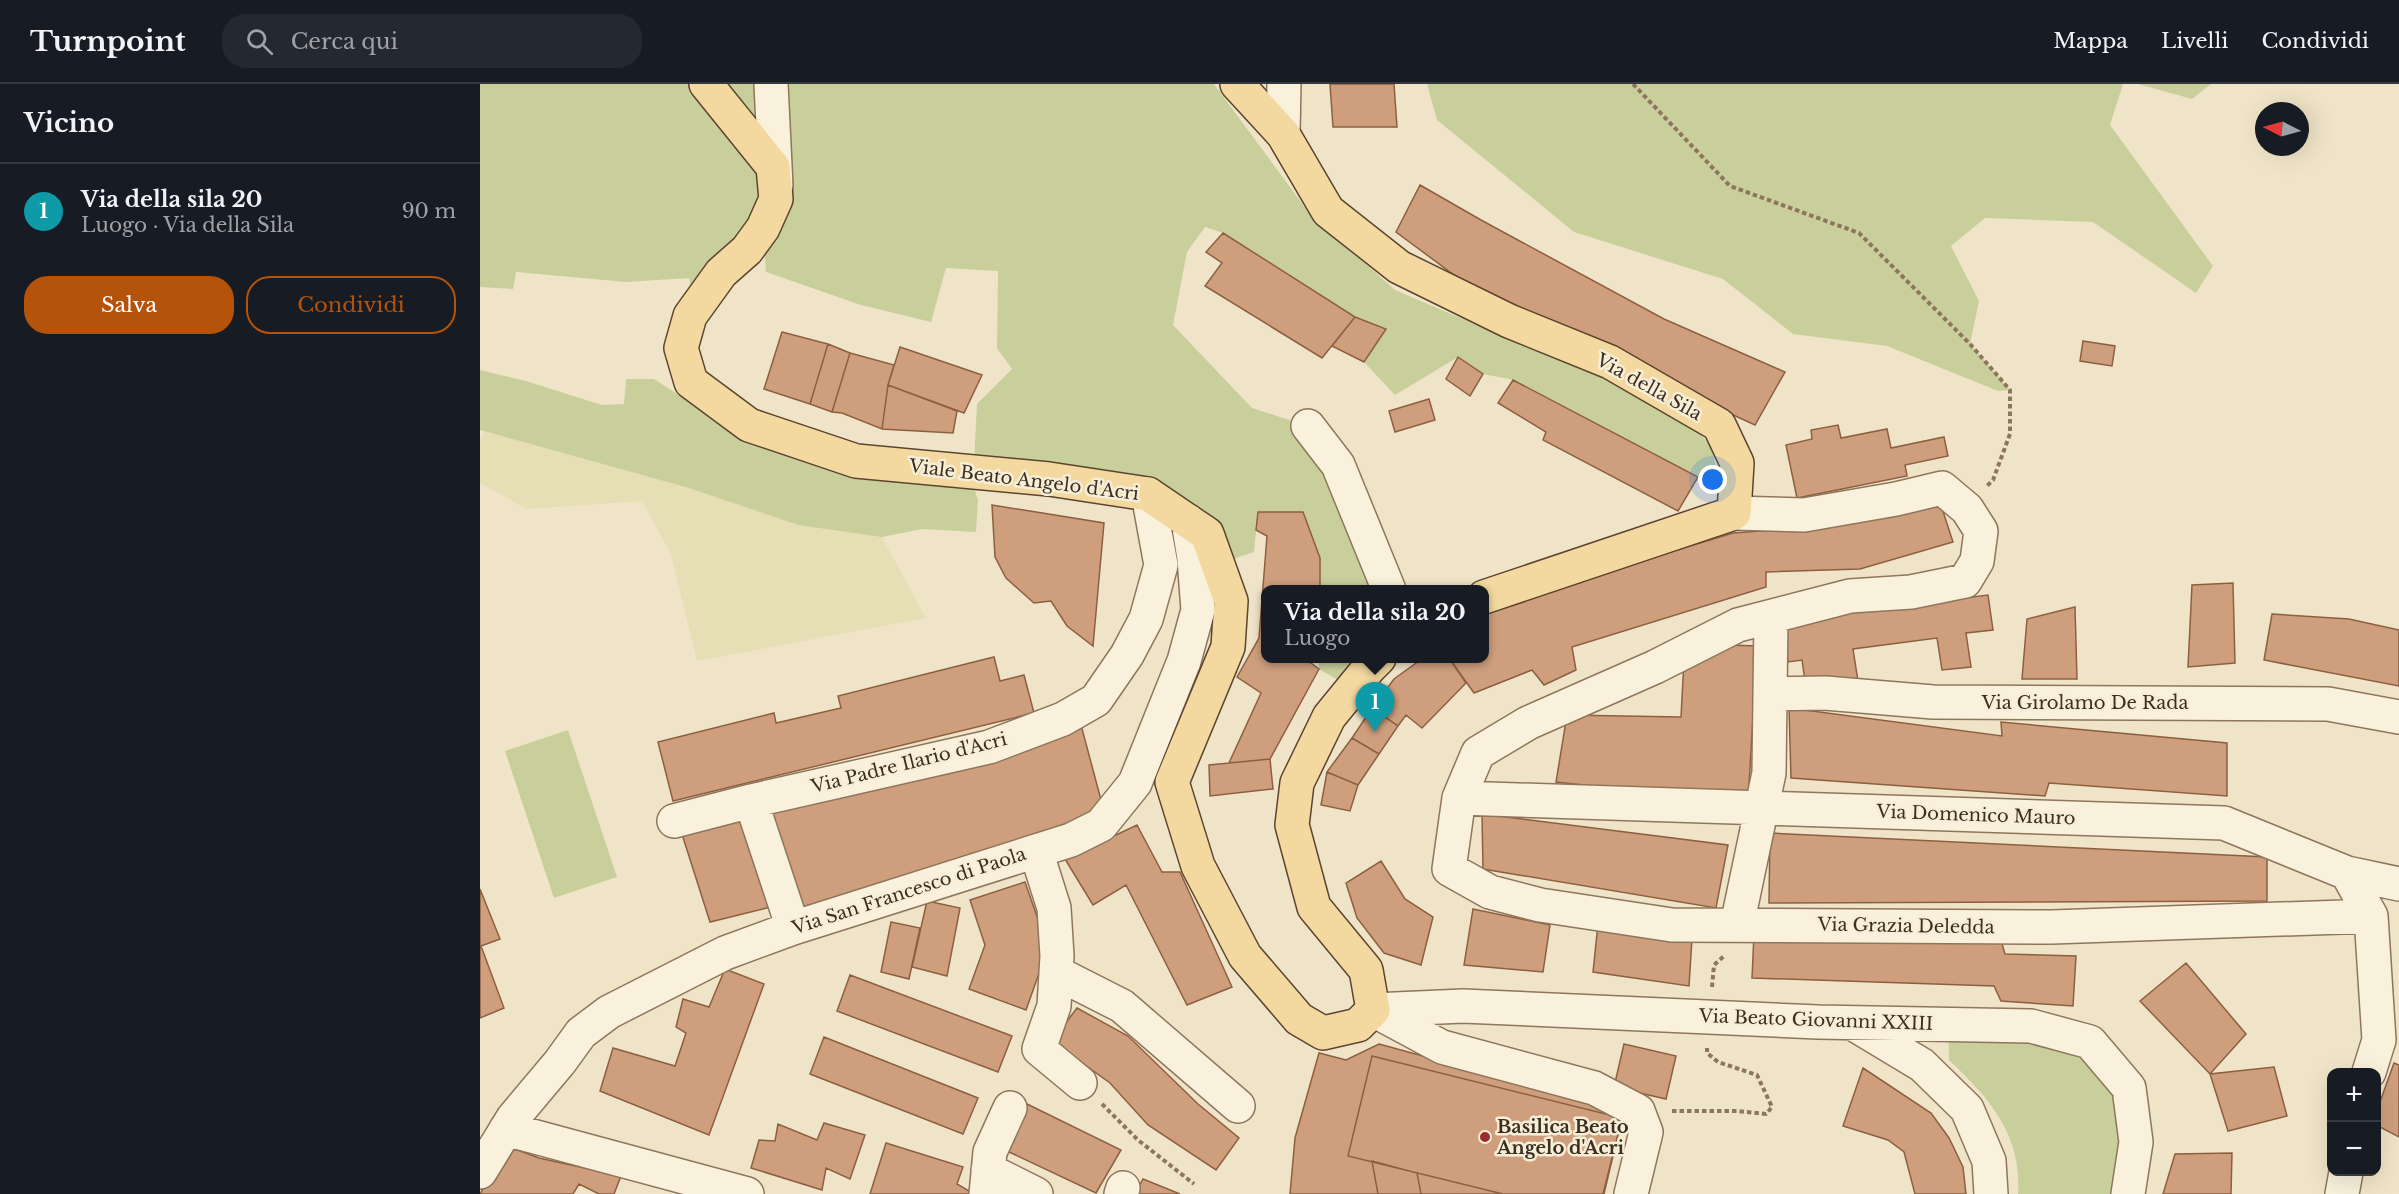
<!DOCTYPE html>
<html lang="it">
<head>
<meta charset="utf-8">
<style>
  body { margin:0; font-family:"Libre Baskerville",serif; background:#242831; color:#f1f3f6 }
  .controls { position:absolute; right:18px; bottom:18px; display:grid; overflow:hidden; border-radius:12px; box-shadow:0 6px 24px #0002 }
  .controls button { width:54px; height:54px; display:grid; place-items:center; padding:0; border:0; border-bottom:2px solid #363941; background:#171b24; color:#f1f3f6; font:30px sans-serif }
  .compass { position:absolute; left:1775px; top:18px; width:54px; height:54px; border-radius:50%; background:#171b24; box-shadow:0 6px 24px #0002; rotate:276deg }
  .you { position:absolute; left:1233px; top:396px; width:21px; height:21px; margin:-15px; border:4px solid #fff; border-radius:50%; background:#1a73e8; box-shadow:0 0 0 9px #1a73e833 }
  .badge { display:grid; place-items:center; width:39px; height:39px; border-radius:50%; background:#b45309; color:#fff; font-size:20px; font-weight:700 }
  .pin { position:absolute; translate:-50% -50px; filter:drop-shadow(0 2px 3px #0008) }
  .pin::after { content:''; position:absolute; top:32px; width:21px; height:18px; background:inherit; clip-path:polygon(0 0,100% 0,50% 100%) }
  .popup { position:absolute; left:781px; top:501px; width:228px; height:78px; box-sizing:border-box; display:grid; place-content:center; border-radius:12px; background:#171b24; filter:drop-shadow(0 2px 4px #0005); font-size:20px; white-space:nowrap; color:#9ea1a6 }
  .popup b { font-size:22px; color:#f1f3f6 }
  .popup::after { content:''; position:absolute; left:50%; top:100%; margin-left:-12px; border:12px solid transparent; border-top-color:#171b24 }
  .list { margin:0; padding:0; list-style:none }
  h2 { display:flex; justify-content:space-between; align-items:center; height:78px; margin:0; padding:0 24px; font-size:26px }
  h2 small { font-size:20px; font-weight:400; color:#9ea1a6 }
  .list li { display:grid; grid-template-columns:39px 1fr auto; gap:18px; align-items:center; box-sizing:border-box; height:96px; padding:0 24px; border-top:2px solid #363941 }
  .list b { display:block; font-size:22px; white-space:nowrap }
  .list p { margin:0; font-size:20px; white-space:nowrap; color:#9ea1a6 }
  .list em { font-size:20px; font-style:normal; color:#9ea1a6 }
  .actions { display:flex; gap:12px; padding:18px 24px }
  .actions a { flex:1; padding:14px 0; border:2px solid #b45309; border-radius:24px; text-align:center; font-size:21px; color:#b45309 }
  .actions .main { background:#b45309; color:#fff }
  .icon { flex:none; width:33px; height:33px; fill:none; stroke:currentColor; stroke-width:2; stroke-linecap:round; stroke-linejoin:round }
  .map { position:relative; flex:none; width:1919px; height:1110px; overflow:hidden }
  header { display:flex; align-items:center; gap:36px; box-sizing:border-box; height:84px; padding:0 30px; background:#171b24; border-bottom:2px solid #363941 }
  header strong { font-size:28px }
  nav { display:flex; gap:33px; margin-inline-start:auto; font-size:21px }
  .search { width:420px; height:54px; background:#242831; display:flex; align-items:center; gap:15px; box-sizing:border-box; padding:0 21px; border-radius:24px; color:#9ea1a6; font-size:22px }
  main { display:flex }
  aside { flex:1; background:#171b24 }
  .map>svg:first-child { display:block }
  .farmland { fill:#e6deb5 }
  .green { fill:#c9cf9b }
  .building { fill:#cf9f7d; stroke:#8d5f41; stroke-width:1.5 }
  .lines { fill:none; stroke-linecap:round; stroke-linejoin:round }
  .minor-casing { stroke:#8d765c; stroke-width:36 }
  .major-casing { stroke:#5b4430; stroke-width:36 }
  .path { stroke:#8d765c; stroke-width:4; stroke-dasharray:4.5 3; stroke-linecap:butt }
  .minor { stroke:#faf1dc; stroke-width:33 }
  .major { stroke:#f3d9a0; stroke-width:33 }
  .poi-dot { fill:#9e2a2b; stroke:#f7eed8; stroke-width:2 }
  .labels { text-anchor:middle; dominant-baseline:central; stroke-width:5; stroke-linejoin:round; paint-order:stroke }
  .street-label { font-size:18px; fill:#3d2e20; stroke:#f7eed8 }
  .poi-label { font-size:18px; font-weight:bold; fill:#3d2e20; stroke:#f7eed8; text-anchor:start }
</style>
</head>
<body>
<header>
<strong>Turnpoint</strong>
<div class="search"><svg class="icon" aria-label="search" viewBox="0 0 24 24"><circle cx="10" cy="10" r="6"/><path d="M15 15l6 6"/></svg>Cerca qui</div>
<nav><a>Mappa</a><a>Livelli</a><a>Condividi</a></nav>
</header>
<main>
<aside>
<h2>Vicino<small></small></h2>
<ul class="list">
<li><span class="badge" style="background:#0f9aa8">1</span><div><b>Via della sila 20</b><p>Luogo · Via della Sila</p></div><em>90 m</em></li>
</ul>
<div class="actions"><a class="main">Salva</a><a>Condividi</a></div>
</aside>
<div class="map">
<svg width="1919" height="1110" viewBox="0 0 1919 1110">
  <rect width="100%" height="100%" fill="#f0e4c8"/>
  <path class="farmland" d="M4 347 209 404 318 441 402 453 446 534 217 577 191 470 162 417 47 425 0 399V358Z"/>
  <path class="green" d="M0 0H734L829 129 915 206 1020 251 1122 288 1205 335 1232 363 1236 386 1234 402 1034 296 1003 290 978 273 915 311 884 278 906 245 875 233 743 149 725 143 707 168 693 241 772 324 828 342 909 505H840V474L823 428H778L774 468 738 480 668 410 489 389 498 416 496 448 442 445 402 453 318 441 209 404 0 346V286L46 297 122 321 144 320 146 295H174L199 311 201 300 367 374 494 378 497 320 532 285 517 264 518 187 466 184 451 238 381 221 286 188 283 145 211 203 209 194 146 198 36 188 33 205 0 203Z
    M947 0H1643L1630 41 1733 182 1716 209 1613 138 1505 134 1471 162 1499 217 1490 260 1530 306 1518 307 1407 262 1313 250 1243 195 1094 148 957 36Z
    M1658 0H1731L1712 15Z
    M839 575H899L872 604 839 585Z
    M88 646 137 793 74 814 25 667Z
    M1468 940 1610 958 1649 1004 1648 1110H1538C1542 1050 1509 1014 1469 976Z"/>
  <path class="building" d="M850 0H914L917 43H853Z
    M940 101 1001 136 1184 235 1305 288 1275 341 1114 267 974 191 916 148Z
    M743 149 875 233 842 274 725 202 742 179 726 168Z
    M875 233 906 245 884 278 852 262Z
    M302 248 348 260 330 320 284 305Z
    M1603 257 1635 262 1632 282 1600 277Z
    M348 260 370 269 352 328 330 320Z
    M420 263 502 291 484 329 408 301Z
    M370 269 414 281 408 301 402 345 362 329 352 328Z
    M978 273 1003 290 990 312 966 295Z
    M1033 296 1218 393 1198 427 1063 356 1066 348 1018 319Z
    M408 301 477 327 473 349 402 345Z
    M949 315 955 336 915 348 909 327Z
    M1358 341 1361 354 1407 345 1411 364 1464 353 1468 372 1425 381 1427 392 1317 414 1306 361 1332 355 1331 346Z
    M1459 415 1473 458 1380 485 1286 488V503L1092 563 1096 586 1064 601 1052 586 994 609 969 574H1004V529L1127 487 1253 449 1334 443Z
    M512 421 624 439 613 562 587 542 571 517 554 519 526 494 515 473Z
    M778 428H823L840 474V506H786V574H824L839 585 790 675 749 679 781 609 757 593 779 554 787 452 776 446Z
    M1753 499 1755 579 1708 583 1712 501Z
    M1508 511 1513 546 1486 549 1491 583 1462 586 1457 554 1373 565 1378 597 1326 604 1322 576 1308 578 1303 537Z
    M1595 523 1597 595H1542L1547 535Z
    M1792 530 1869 535 1919 546V602L1784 576Z
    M1248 561 1277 562 1268 719 1076 698 1087 631 1201 633 1204 576Z
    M514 573 520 597 544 591 554 629 193 717 178 658 294 629 296 639 361 624 358 612Z
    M943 574H969L986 599 942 644 926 631 918 642 892 624 914 595Z
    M892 624 918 642 899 670 872 654Z
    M1309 624 1522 652 1521 638 1747 659V712L1569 699 1565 712 1311 694Z
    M601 641 624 727 547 759 318 828 284 722Z
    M872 654 899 670 878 701 847 688Z
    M790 675 793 705 730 712 729 681Z
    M847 688 878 701 870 727 841 721Z
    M261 728 291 823 230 838 200 744Z
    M1002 730 1248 761 1236 824 1003 785Z
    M657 741 682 788H700L752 903 707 921 646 801 613 821 585 775Z
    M1290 749 1787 773V817L1289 819Z
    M901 777 925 815 953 833 941 881 904 869 877 834 866 799Z
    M545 798 568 864 546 926 489 905 505 861 490 816Z
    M0 805 20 855 1 862 24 924 0 934Z
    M447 817 480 824 467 892 432 883Z
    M993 825 1070 841 1063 888 984 881Z
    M411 838 440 844 429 895 401 888Z
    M1118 840 1212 855 1209 902 1113 888Z
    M1274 850 1520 853 1525 870 1596 872 1593 922 1521 917 1514 902 1272 894Z
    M1706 879 1766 950 1730 990 1660 917Z
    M245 885 284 900 229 1051 120 1007 133 964 195 982 206 949 196 943 203 915 229 923Z
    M370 891 532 952 518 988 357 927Z
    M597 924 648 952 718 1020 759 1054 736 1086 668 1041 630 999 572 957Z
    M344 953 498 1014 483 1050 330 990Z
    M899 960 1115 1019 1142 1034 1124 1110H810L815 1054 839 969 866 976Z
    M1144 960 1196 972 1186 1015 1134 1003Z
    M892 972 1142 1034 1123 1110H1023L868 1072Z
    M1914 979 1919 981V1053L1896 1041V1029Z
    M1794 983 1807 1032 1748 1047 1730 990Z
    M1383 984 1451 1029 1469 1054 1483 1083 1486 1110H1435L1424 1068 1408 1056 1363 1042Z
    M545 1019 641 1066 616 1109 527 1067Z
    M344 1039 385 1051 370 1095 346 1084 342 1106 271 1084 279 1056 295 1057 298 1040 337 1056Z
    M406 1059 483 1083 477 1100 494 1110H390Z
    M27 1062 59 1074 141 1092 134 1110H119L99 1100 93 1110H0Z
    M1752 1069 1751 1110H1683L1695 1070Z
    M892 1077 937 1089 941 1110H898Z
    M663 1095 700 1110H655Z"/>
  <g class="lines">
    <defs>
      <path id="minor" d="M291 0 296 102
        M803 50 804 0
        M828 342 858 381 909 506
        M1290 610 1345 609 1453 618 1848 620 1919 633
        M979 714 998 669 1048 639 1175 583 1258 541 1370 512 1431 508 1485 497 1497 477 1501 447 1487 425 1462 404 1416 415 1324 431 1254 429
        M271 717 313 844
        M194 737 271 717 509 663 583 635 616 616 647 571 666 535 681 481 668 410
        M556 767 574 824 577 872 574 922 559 965 600 999
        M1867 789 1919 800
        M1257 841 1289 689 1291 533
        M577 889 642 922 758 1022
        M893 926 983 922 1338 938 1551 942 1610 958 1649 1004 1656 1058 1648 1110
        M895 927 962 963 1114 1004 1158 1027 1166 1048 1151 1110
        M1374 940 1442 981 1487 1025 1509 1077 1511 1110
        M1889 988 1899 956 1891 832 1867 789 1744 739 979 714 969 785 1010 808 1060 821 1192 841 1572 843 1891 832
        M26 1045 267 1110
        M508 1086 556 1110
        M0 1088 33 1034 80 978 101 949 129 928 245 869 313 844 591 756 621 741 655 699 704 577 718 526 714 474 708 437
        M506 1110 510 1068 530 1024
        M641 1110 643 1104
        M1862 1110 1866 1088"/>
      <path id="major" d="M226 0 293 83 296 115 283 144 267 166 241 189 210 232 201 264 211 298 269 341 376 377 569 395 668 410 727 450 751 517 748 563 692 698 718 782 765 872 819 935 843 949 878 941 893 926 886 886 834 823 812 741 817 699 849 633 889 584 899 574
        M757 0 803 50 848 127 919 183 1029 237 1130 278 1239 341 1257 379 1254 429 1004 513"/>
    </defs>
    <use href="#minor" class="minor-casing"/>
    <use href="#major" class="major-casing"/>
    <path class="path" d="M1153 0 1250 102 1379 149 1490 260 1530 306V350L1513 396 1507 402
      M1232 903 1234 881 1244 872
      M622 1020 658 1056 714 1100
      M1192 1027H1257L1286 1030 1292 1023 1277 991 1238 978 1227 969V964"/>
    <use href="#minor" class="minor"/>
    <use href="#major" class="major"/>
  </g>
  <circle class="poi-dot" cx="1005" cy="1053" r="6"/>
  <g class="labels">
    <g class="street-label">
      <text transform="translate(1169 303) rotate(29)">Via della Sila</text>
      <text transform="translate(544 396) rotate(7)">Viale Beato Angelo d'Acri</text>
      <text x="1605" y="619">Via Girolamo De Rada</text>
      <text transform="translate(429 679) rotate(-14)">Via Padre Ilario d'Acri</text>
      <text transform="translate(1496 731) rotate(2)">Via Domenico Mauro</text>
      <text transform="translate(429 807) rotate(-18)">Via San Francesco di Paola</text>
      <text transform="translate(1426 842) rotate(1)">Via Grazia Deledda</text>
      <text transform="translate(1336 936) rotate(2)">Via Beato Giovanni XXIII</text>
    </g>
    <g class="poi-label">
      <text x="1017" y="1043">Basilica Beato<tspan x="1017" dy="21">Angelo d'Acri</tspan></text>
    </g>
  </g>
</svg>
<div class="controls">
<button>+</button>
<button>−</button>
</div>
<svg class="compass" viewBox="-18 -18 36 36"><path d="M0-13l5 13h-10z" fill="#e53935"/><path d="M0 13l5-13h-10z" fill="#9ea1a6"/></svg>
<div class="you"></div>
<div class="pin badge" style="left:895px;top:648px;background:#0f9aa8">1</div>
<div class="popup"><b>Via della sila 20</b>Luogo</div>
</div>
</main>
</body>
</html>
